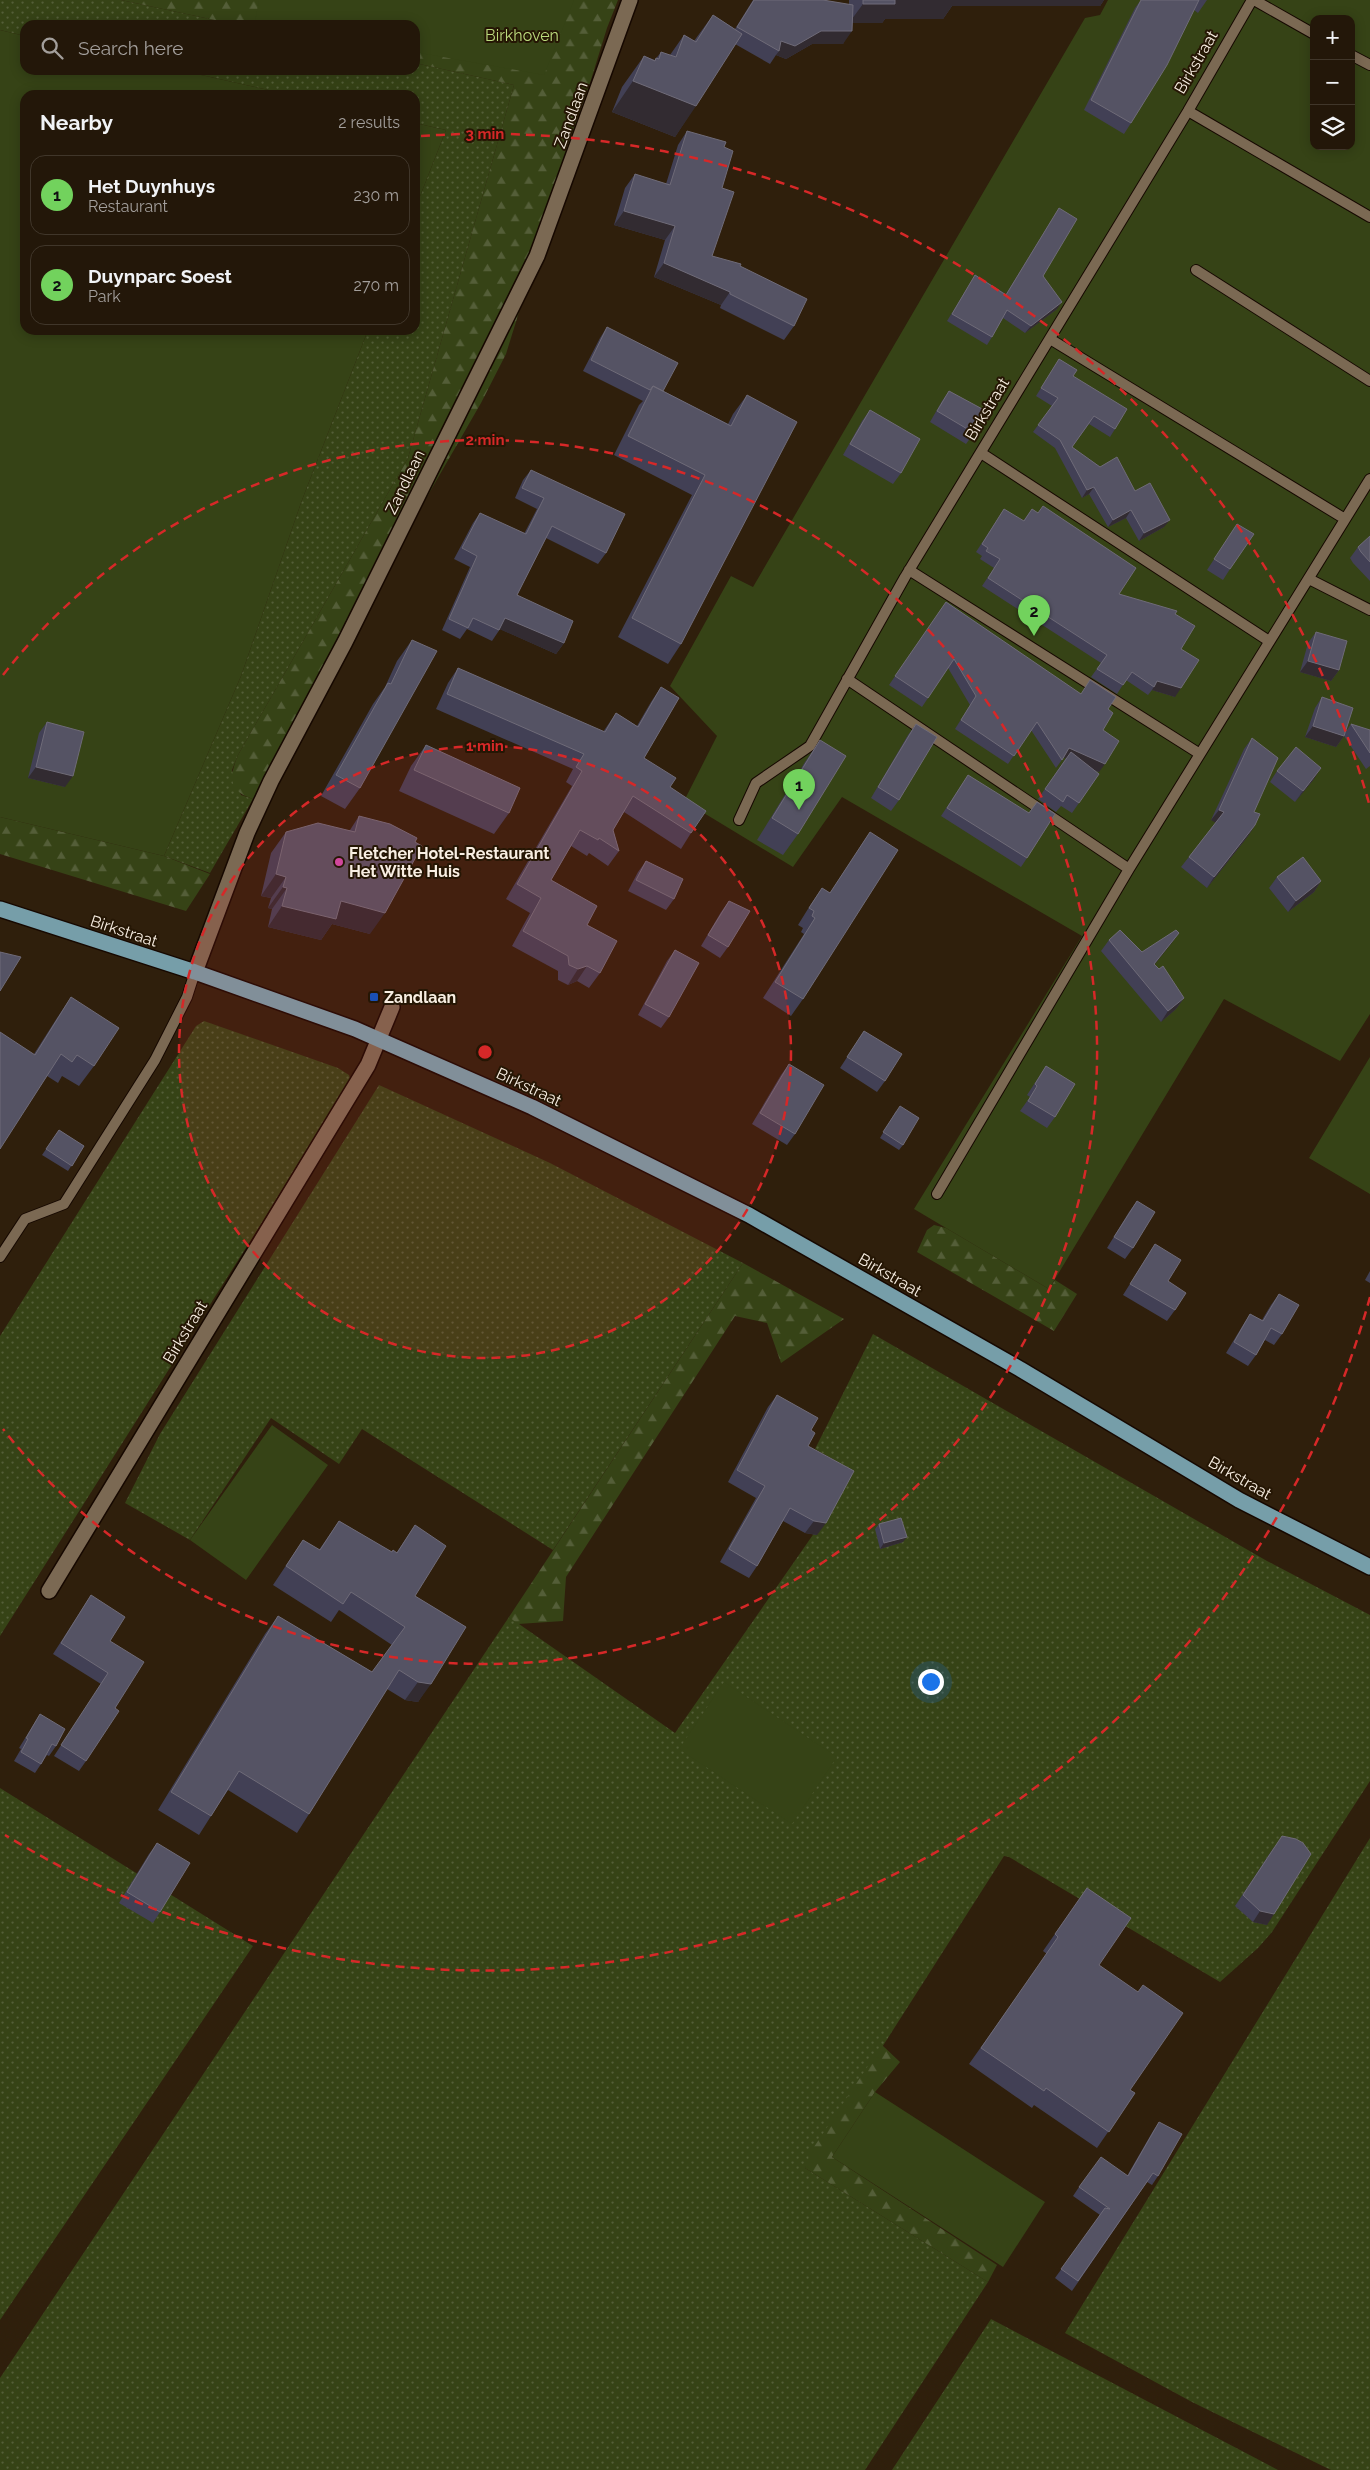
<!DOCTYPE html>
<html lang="en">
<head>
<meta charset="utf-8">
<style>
  body { margin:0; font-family:Raleway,sans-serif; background:#2f2417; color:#f1f3f6 }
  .controls { position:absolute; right:15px; top:15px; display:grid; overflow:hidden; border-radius:10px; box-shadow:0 2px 12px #0003 }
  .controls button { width:45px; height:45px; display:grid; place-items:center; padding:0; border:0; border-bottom:1px solid #40362a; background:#231709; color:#f1f3f6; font:25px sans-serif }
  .you { position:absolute; left:930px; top:1681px; width:18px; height:18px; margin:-12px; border:4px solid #fff; border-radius:50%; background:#1a73e8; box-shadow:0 0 0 8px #1a73e833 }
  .badge { display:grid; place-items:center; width:32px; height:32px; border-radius:50%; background:#72d25d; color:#111; font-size:16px; font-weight:700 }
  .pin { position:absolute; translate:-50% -41px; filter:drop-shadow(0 1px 2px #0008) }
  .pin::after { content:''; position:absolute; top:26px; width:18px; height:15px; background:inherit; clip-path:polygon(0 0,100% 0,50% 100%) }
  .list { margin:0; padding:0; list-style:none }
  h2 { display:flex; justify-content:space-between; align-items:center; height:65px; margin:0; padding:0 20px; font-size:21px }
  h2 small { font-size:16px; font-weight:400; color:#a39f9c }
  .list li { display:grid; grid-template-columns:32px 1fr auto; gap:15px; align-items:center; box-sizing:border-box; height:80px; margin:0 10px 10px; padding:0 10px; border:1px solid #40362a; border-radius:15px }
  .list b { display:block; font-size:19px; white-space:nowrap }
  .list p { margin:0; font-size:16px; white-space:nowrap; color:#a39f9c }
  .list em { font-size:16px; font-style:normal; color:#a39f9c }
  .icon { flex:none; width:28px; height:28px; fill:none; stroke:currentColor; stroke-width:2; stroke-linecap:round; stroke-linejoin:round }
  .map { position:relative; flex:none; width:1370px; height:2470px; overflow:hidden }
  .search { position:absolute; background:#231709; box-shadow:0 2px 12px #0003; left:20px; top:20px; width:400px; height:55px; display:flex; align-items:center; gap:12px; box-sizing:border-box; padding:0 18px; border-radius:15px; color:#a39f9c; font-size:19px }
  .panel { position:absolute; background:#231709; box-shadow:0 2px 12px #0003; left:20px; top:90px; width:400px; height:245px; border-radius:15px }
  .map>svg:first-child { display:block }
  .grass { fill:url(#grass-dots) }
  .forest { fill:url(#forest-firs) }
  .green { fill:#364316; fill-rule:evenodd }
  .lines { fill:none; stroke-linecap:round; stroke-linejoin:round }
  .lane-casing { stroke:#160800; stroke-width:12 }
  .street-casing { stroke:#160800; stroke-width:18 }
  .primary-casing { stroke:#160800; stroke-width:18 }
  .lane { stroke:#7b6953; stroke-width:10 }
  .street { stroke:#7b6953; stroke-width:15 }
  .primary { stroke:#769ea9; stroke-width:15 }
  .wall { fill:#424055 }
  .shaded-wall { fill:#322b31 }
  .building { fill:#555364; stroke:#6f6b78 }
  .ring { fill:none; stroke:#d62828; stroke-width:2.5; stroke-dasharray:9 6 }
  .hotel-dot { fill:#d1479c; stroke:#251604; stroke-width:2 }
  .transit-dot { fill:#1a4fb4; stroke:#251604; stroke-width:2 }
  .labels { text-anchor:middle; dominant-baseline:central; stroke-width:4; stroke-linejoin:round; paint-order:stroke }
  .park-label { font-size:16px; fill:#bbda7d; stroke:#251604 }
  .street-label { font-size:16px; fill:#f8eee2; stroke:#251604 }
  .poi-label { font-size:16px; font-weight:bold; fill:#f8eee2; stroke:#251604; text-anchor:start }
  .centre { fill:#d62828; stroke:#251604; stroke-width:2.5 }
  .ring-label { font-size:15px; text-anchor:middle; font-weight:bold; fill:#d62828; stroke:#251604; stroke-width:4; stroke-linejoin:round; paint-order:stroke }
</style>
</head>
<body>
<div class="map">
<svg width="1370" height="2470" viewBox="0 0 1370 2470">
  <defs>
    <pattern id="grass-dots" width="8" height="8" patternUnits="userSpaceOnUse" patternTransform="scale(1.25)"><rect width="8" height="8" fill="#364316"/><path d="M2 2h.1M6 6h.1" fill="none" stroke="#545e38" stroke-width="1.8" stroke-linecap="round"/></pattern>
    <pattern id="forest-firs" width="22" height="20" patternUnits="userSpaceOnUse" patternTransform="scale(1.25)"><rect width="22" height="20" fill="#364316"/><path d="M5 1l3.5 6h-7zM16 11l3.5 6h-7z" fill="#545e38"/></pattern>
  </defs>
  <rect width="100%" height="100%" fill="#2f1f0c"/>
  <path class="grass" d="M0 0H121L238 25H25V36L0 30Z
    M415 63 514 85 408 458 238 755 232 770 241 795 253 799 210 873 164 856 241 676 302 500 368 330H415V209L446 130 415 123V95H291L179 70H415Z
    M204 1021 338 1068 349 1075 350 1079 261 1224 0 1636V1336L196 1026Z
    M379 1085 550 1163 743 1263 553 1550 362 1429 339 1464 271 1418 190 1540 125 1503 160 1434Z
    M873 1334 1267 1561 1370 1615V1781L1272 1932 1258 1948 1220 1982 1009 1857 1004 1856 805 2168 988 2282 865 2470H0V2378L509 1617 675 1733 817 1529 848 1468 815 1449Z
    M0 1788 253 1946 0 2320Z
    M1370 1838V2470H1331L1192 2402 1065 2333Z
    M991 2319 1278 2470H892Z"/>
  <path class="forest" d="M121 0H618L607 28 506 354 481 403 253 799C228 791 229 777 238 755L408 458 514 85 415 63V25H238Z
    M0 817 164 856 210 874 186 911 0 854Z
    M934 1225 946 1228 1049 1289 1055 1280 1077 1294 1054 1331 917 1252 927 1230Z
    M743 1263 844 1319 781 1363 767 1323 735 1316 566 1577 563 1621 518 1624 509 1617Z
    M882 2045 900 2062 875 2092 832 2157 997 2265 988 2282 805 2168 810 2153Z"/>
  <path class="green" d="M259 0H574L544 75 415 52V25H272L255 22Z
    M1108 0H1370V1014L1340 1061 1224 999 1049 1289 914 1209 1082 936 842 797 793 867 684 801 717 736 670 686 731 576 753 587 1085 18 1100 15ZM1314 19H1351V146H1314Z
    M0 30 25 36V70H179L291 95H25V330H368L302 500 241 676 164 856 0 817Z
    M415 123 446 130 415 209Z
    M1370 1057V1194L1309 1158Z
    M272 1425 328 1465 246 1580 190 1540Z
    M724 1682 837 1757 792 1824 679 1749Z
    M875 2092 1045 2202 1003 2267 832 2157Z"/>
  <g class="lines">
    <defs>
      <path id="lane" d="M1254 0 1314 34
        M1351 55 1370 65
        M1188 111 1370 217
        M1196 270 1370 381
        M1050 339 1345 519
        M981 453 1269 641
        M909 570 1200 754
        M1309 579 1370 610
        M847 679 1129 869
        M739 820 756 783 810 746 905 577 1188 111 1252 0
        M937 1194 1129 869 1370 479
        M0 1257 25 1219 64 1204 155 1060 187 997 195 972"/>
      <path id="street" d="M195 972 247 833 271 781 345 642 537 256 630 0
        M49 1591 368 1065 392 1007"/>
      <path id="primary" d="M0 909 195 972 355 1029 532 1107 749 1215 1020 1369 1239 1500 1370 1567"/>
    </defs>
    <use href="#lane" class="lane-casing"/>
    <use href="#street" class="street-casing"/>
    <use href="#primary" class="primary-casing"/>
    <use href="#lane" class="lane"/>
    <use href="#street" class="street"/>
    <use href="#primary" class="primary"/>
  </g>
  <path class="wall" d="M753 0H823L849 5V0H1104L1100 6H952L943 19H885L882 23H852L843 44H812L786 59 776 55 770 64 735 44 675 137 612 112 622 87 644 56 655 60 661 52 670 55 684 35 694 41 713 15 735 29Z
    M1141 0H1207L1198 13 1194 10 1131 123 1124 134 1084 110 1135 8Z
    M687 131 724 147 722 188 712 256 740 266 794 326 784 340 720 308 721 305 654 277 665 240 614 225 625 188 635 174 666 184 678 145Z
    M1059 208 1043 276 1057 309 1025 333 1003 318 992 337 987 345 947 321 975 275 1006 294Z
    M607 327 663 391 728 424 733 414 747 395 681 644 668 664 618 637 692 495 614 455 639 405 643 401 583 371 600 338Z
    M1059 359 1115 429 1110 437 1089 424 1072 447 1135 491 1164 527 1139 541 1126 518 1108 527 1089 494 1082 498 1055 448 1033 432 1052 406 1036 396Z
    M949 391 974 433 966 444 930 422 942 401Z
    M870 410 901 473 893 484 843 455 862 421Z
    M531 470 606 553 598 564 546 538 517 595 564 643 556 654 500 629 492 641 467 629 460 639 442 630 470 567 454 559 473 523 480 513 524 534 537 509 515 498 523 480Z
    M1004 509 1023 521 1032 509 1119 594 1175 614 1181 649 1175 697 1152 690 1148 695 1126 680 1117 694 1091 677 1101 663 982 586 994 568 980 559 982 556 976 552Z
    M1237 524 1230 569 1223 580 1207 570Z
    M1370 536V581L1353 563 1350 558 1358 547Z
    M946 602 1080 694 1108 709 1103 730 1099 772 1095 771 1099 774 1072 813 1061 806 1056 812 1038 799 1066 758 1064 757 1056 768 1031 730 1008 764 955 729 970 705 948 668 922 707 889 685Z
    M1316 632 1339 670 1331 681 1300 672 1308 643Z
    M412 640 360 788 345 809 321 796 373 704 385 687 397 661Z
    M458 668 603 732 616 713 637 726 651 702 661 687 644 758 670 787 691 833 681 849 624 812 613 830 619 851 608 866 589 853 587 856 571 846 551 880 587 925 600 973 589 988 577 981 568 985 558 980V971L512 946 530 913 506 899 572 786 566 782 573 769 436 709 448 683Z
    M1322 697 1345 733 1351 724 1370 730V766L1366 769 1344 736 1336 747 1305 737 1315 708Z
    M47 722 65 787 28 778 39 733Z
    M916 724 899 800 891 811 871 798 908 735Z
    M1252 738 1254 812 1255 825 1248 836 1207 888 1181 867 1216 822 1211 820 1244 749Z
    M820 740 798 834 783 855 757 840 805 762Z
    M426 745 509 813 494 834 399 791 411 766Z
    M1277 771 1314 779 1295 802 1270 782Z
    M962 784 1029 813 1027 858 1021 867 941 816Z
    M359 816 370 934 332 924 321 940 268 927 272 909 268 908 271 898 261 896 271 853 286 832 350 830Z
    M870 832 803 999 791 1016 763 998 804 934 801 932 803 928 798 925 811 904 822 888 830 893Z
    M646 861 674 899 666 910 628 891 638 872Z
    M1277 877 1321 881 1314 892 1288 912 1269 888Z
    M729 901 728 947 720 958 701 946 721 912Z
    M1179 933 1154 965 1184 998 1176 1009 1161 1022 1101 951 1109 940 1142 952Z
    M675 950 669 1017 661 1028 638 1015 667 961Z
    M71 997 94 1066 79 1086 62 1076 58 1083 47 1076 34 1054 57 1018Z
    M864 1031 885 1081 877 1092 840 1068Z
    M789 1064 795 1134 787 1145 752 1124 781 1075Z
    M1046 1066 1055 1117 1047 1128 1020 1111 1030 1097 1027 1095Z
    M896 1111 903 1145 899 1150 880 1138Z
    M59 1130 84 1146 68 1171 42 1155Z
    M1137 1201 1133 1248 1125 1259 1107 1248 1129 1212Z
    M1155 1244 1168 1281 1175 1310 1167 1321 1123 1295Z
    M1370 1271V1283L1365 1280Z
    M1279 1294 1282 1334 1274 1345 1265 1340 1256 1355 1248 1366 1226 1353 1243 1325 1250 1314 1262 1320 1271 1305Z
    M777 1395 811 1430 808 1446 817 1535 805 1533 783 1521 757 1566 749 1578 720 1562 756 1498 728 1482 768 1407Z
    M339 1521 392 1552H397L415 1525V1596L466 1627 418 1702 405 1700 387 1689 309 1814 297 1833 228 1790 211 1816 199 1835 158 1810 265 1634 278 1616 372 1672 392 1645 339 1610 331 1622 273 1585 303 1540 319 1550Z
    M879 1524 903 1542 880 1549 875 1529Z
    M91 1595 110 1641 115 1708 86 1761 79 1771 54 1756 101 1684 53 1654Z
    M40 1714 56 1746 49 1756 47 1755 35 1773 14 1761 21 1749 19 1748Z
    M157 1843 160 1912 153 1923 119 1903 149 1854Z
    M1274 1847 1267 1925 1253 1922 1235 1906Z
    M1087 1888 1099 1965 1130 2090 1135 2093 1097 2148 1034 2105 1032 2108 969 2064 1047 1954 1043 1951Z
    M1159 2122 1158 2176 1152 2185 1147 2182 1072 2291 1055 2278 1100 2215 1073 2196 1079 2187 1127 2176 1153 2131Z"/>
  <path class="shaded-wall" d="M895 0H1104L1100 6H952L943 19H885L882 23H849L863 4Z
    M821 31H852L843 44H812L786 59 776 55 779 51 781 41Z
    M633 81 696 106 675 137 612 112Z
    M624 211 675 226 665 240 614 225Z
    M664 263 730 292 721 305 654 277Z
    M1062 302 1057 309 1025 333 1031 326Z
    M1094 487 1089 494 1082 498 1087 490Z
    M1131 510 1126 518 1108 527 1113 520Z
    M1170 520 1164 527 1139 541 1144 533Z
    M505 618 564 643 556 654 497 628Z
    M1308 661 1339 670 1331 681 1300 672Z
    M1157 681 1181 688 1175 697 1152 690Z
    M1313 726 1344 736 1336 747 1305 737Z
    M1069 748 1105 764 1099 772 1063 757Z
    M36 767 73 776 65 787 28 778Z
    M1321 768 1314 779 1295 802 1303 791Z
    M1219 810 1224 812 1216 823 1211 820Z
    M1255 825 1248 836 1207 888 1214 877Z
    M276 874 286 877 271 898 261 896Z
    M1321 881 1314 892 1288 912 1296 901Z
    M283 887 287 888 272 909 268 908Z
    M341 901 385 913 370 934 332 924 321 940 268 927 282 906Z
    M1179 933 1171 944 1146 975 1154 964Z
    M587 966 577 981 568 985 578 969Z
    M1184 998 1176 1009 1161 1022 1168 1011Z
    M814 1521 826 1523 817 1535 805 1533Z
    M907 1537 903 1542 880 1549 884 1543Z
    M418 1682 431 1684 418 1702 405 1700Z
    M1260 1911 1274 1914 1267 1925 1253 1922Z"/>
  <path class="building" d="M754 0H823L853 5 852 31H821L795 46 781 41 779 51 737 27Z
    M863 0H895V4H863Z
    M1141 0H1199L1167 65 1131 123 1091 100Z
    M713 15 742 34 696 106 633 81 644 56 655 61 656 58 659 59 661 52 676 57 684 35 696 42Z
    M687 131 726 142 724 147 733 151 722 188 734 192 712 256 741 264 740 266 807 299 794 326 730 294V292L664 263 675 226 624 211 635 174 670 185Z
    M1059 208 1077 219 1043 276 1062 302 1031 326 1007 310 992 337 952 314 975 275 1006 295Z
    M607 327 678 363 663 391 653 386 650 390 591 360Z
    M1059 359 1077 370 1073 376 1127 409 1115 429 1094 416 1072 447 1100 467 1117 457 1135 491 1150 483 1170 520 1144 533 1131 510 1113 520 1094 487 1087 490 1060 440 1038 425 1058 398 1041 388Z
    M653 386 731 426 747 395 797 422 681 644 632 618 705 475 628 436Z
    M949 391 986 411 974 433 937 411Z
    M870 410 920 439 901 473 850 444Z
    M531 470 625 514 606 553 552 526 517 595 573 621 564 643 505 618 499 630 473 618 468 628 449 619 477 556 462 548 480 513 526 534 544 498 522 488Z
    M1043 506 1136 568 1119 594 1177 611 1175 614 1195 626 1181 649 1199 660 1181 688 1157 681 1154 687 1132 672 1123 685 1097 669 1107 655 988 578 1000 559 986 551 988 548 982 544 1004 509 1024 521 1032 509 1038 513Z
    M1237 524 1254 534 1230 569 1214 559Z
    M1370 536V562L1361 552 1358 547Z
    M946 602 1081 694 1090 680 1116 697 1108 709 1113 713 1103 730 1119 741 1105 764 1069 748 1062 760 1037 722 1014 756 961 720 976 696 954 659 928 698 895 676Z
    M1316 632 1347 641 1339 670 1308 661Z
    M412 640 437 651 360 788 336 775 388 683 391 684Z
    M458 668 605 732 616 713 638 727 661 687 679 698 644 758 676 778 670 787 706 811 691 833 633 796 613 830 619 851 599 838 598 840 580 830 551 880 597 906 587 925 617 941 600 973 587 966 578 969 569 965 568 956 523 931 541 898 517 884 582 771 576 767 584 754 447 694Z
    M1322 697 1353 708 1344 736 1313 726Z
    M47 722 84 732 73 776 36 767Z
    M916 724 937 737 899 800 878 787Z
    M1351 724 1370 730V753Z
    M1252 738 1278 758 1254 812 1260 814 1255 825 1214 877 1189 857 1224 812 1219 810Z
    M820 740 846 756 798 834 772 818Z
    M426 745 520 788 509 813 414 770Z
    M1296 747 1321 768 1303 791 1277 771Z
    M1071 752 1099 774 1079 803 1067 795 1063 802 1045 789Z
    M968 775 1029 813 1037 802 1055 814 1027 858 947 808Z
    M359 816 390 824 417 838 415 842 422 846 385 913 341 901 336 919 282 906 287 888 283 887 286 877 276 874 286 832 318 823 355 832Z
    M870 832 898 850 803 999 775 982 815 918 812 916 814 911 809 908 822 888 830 893Z
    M1303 857 1321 881 1296 901 1277 877Z
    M646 861 683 879 674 899 636 880Z
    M729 901 750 911 728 947 708 935Z
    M1120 930 1142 952 1176 930 1179 933 1154 964 1159 969 1163 966 1184 998 1168 1011 1109 940Z
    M675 950 699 963 669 1017 645 1004Z
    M0 952 21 957 0 991Z
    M71 997 119 1028 94 1066 77 1055 72 1062 61 1054 0 1149V1032L35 1055Z
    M864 1031 902 1054 885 1081 847 1057Z
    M789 1064 824 1085 795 1134 760 1113Z
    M1046 1066 1075 1084 1055 1117 1028 1101 1037 1086 1035 1084Z
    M900 1106 919 1118 903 1145 883 1132Z
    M59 1130 84 1146 72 1166 46 1149Z
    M1137 1201 1155 1212 1133 1248 1114 1237Z
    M1155 1244 1181 1260 1168 1281 1186 1293 1175 1310 1130 1284Z
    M1279 1294 1299 1305 1282 1334 1271 1328 1256 1355 1234 1342 1250 1314 1263 1321Z
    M777 1395 818 1418 811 1430 815 1433 808 1446 854 1471 826 1523 814 1521 790 1508 757 1566 729 1549 765 1486 737 1470Z
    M901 1518 907 1537 884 1543 879 1524Z
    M339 1521 392 1552 393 1550 397 1553 415 1525 446 1546 415 1596 466 1627 431 1684 418 1682 399 1670 309 1814 239 1771 211 1816 171 1792 278 1616 372 1672 405 1627 351 1592 343 1604 286 1566 303 1540 320 1550Z
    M91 1595 125 1617 110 1641 144 1662 115 1708 119 1711 86 1761 61 1745 108 1673 61 1643Z
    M40 1714 65 1729 56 1746 52 1744 41 1764 21 1752 28 1739 26 1738Z
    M1282 1836 1296 1839 1303 1843 1311 1854 1274 1914 1260 1911 1243 1895Z
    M157 1843 190 1863 160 1912 127 1892Z
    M1087 1888 1131 1918 1099 1965 1138 1992 1143 1985 1183 2013 1130 2090 1135 2093 1109 2132 1046 2088 1044 2091 981 2048 1058 1937 1055 1934Z
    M1159 2122 1182 2134 1158 2176 1153 2173 1078 2281 1061 2269 1105 2208 1110 2209 1079 2187 1101 2157 1128 2176Z"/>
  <circle cx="485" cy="1052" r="306" fill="#d62828" fill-opacity=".12"/>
  <g class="ring">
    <circle cx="485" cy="1052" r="306"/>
    <path d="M3 675A612 612 0 1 1 3 1429"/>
    <path d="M1370 1297A918 918 0 0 1 5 1835M421 136A918 918 0 0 1 1370 807"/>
  </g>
  <circle class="hotel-dot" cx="339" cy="862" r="5"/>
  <rect class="transit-dot" x="369" y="992" width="10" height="10" rx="2.5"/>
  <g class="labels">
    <g class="park-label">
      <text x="522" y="35">Birkhoven</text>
    </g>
    <g class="street-label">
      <text transform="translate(1196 62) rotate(-60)">Birkstraat</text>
      <text transform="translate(571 115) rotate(-70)">Zandlaan</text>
      <text transform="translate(987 409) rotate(-59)">Birkstraat</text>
      <text transform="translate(405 482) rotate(-64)">Zandlaan</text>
      <text transform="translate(124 931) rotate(18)">Birkstraat</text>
      <text transform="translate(529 1087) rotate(25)">Birkstraat</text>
      <text transform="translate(890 1275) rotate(30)">Birkstraat</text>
      <text transform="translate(185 1332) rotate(-59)">Birkstraat</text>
      <text transform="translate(1240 1478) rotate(30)">Birkstraat</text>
    </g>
    <g class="poi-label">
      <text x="349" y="853">Fletcher Hotel-Restaurant<tspan x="349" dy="18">Het Witte Huis</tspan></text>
      <text x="384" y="997">Zandlaan</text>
    </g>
  </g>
  <circle cx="485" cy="1052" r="8" class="centre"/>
  <g class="ring-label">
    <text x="485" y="139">3 min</text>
    <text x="485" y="445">2 min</text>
    <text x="485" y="751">1 min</text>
  </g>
</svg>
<div class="controls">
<button>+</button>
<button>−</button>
<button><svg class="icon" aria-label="layers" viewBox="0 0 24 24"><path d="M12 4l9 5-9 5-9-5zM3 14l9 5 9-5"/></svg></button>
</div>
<div class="you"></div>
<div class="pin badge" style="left:799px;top:810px">1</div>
<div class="pin badge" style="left:1034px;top:636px">2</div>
<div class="search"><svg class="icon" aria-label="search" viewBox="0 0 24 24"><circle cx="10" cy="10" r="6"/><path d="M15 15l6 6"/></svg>Search here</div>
<section class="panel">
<h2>Nearby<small>2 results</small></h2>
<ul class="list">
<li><span class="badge">1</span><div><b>Het Duynhuys</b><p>Restaurant</p></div><em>230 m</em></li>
<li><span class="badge">2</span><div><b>Duynparc Soest</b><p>Park</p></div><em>270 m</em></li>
</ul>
</section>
</div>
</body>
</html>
